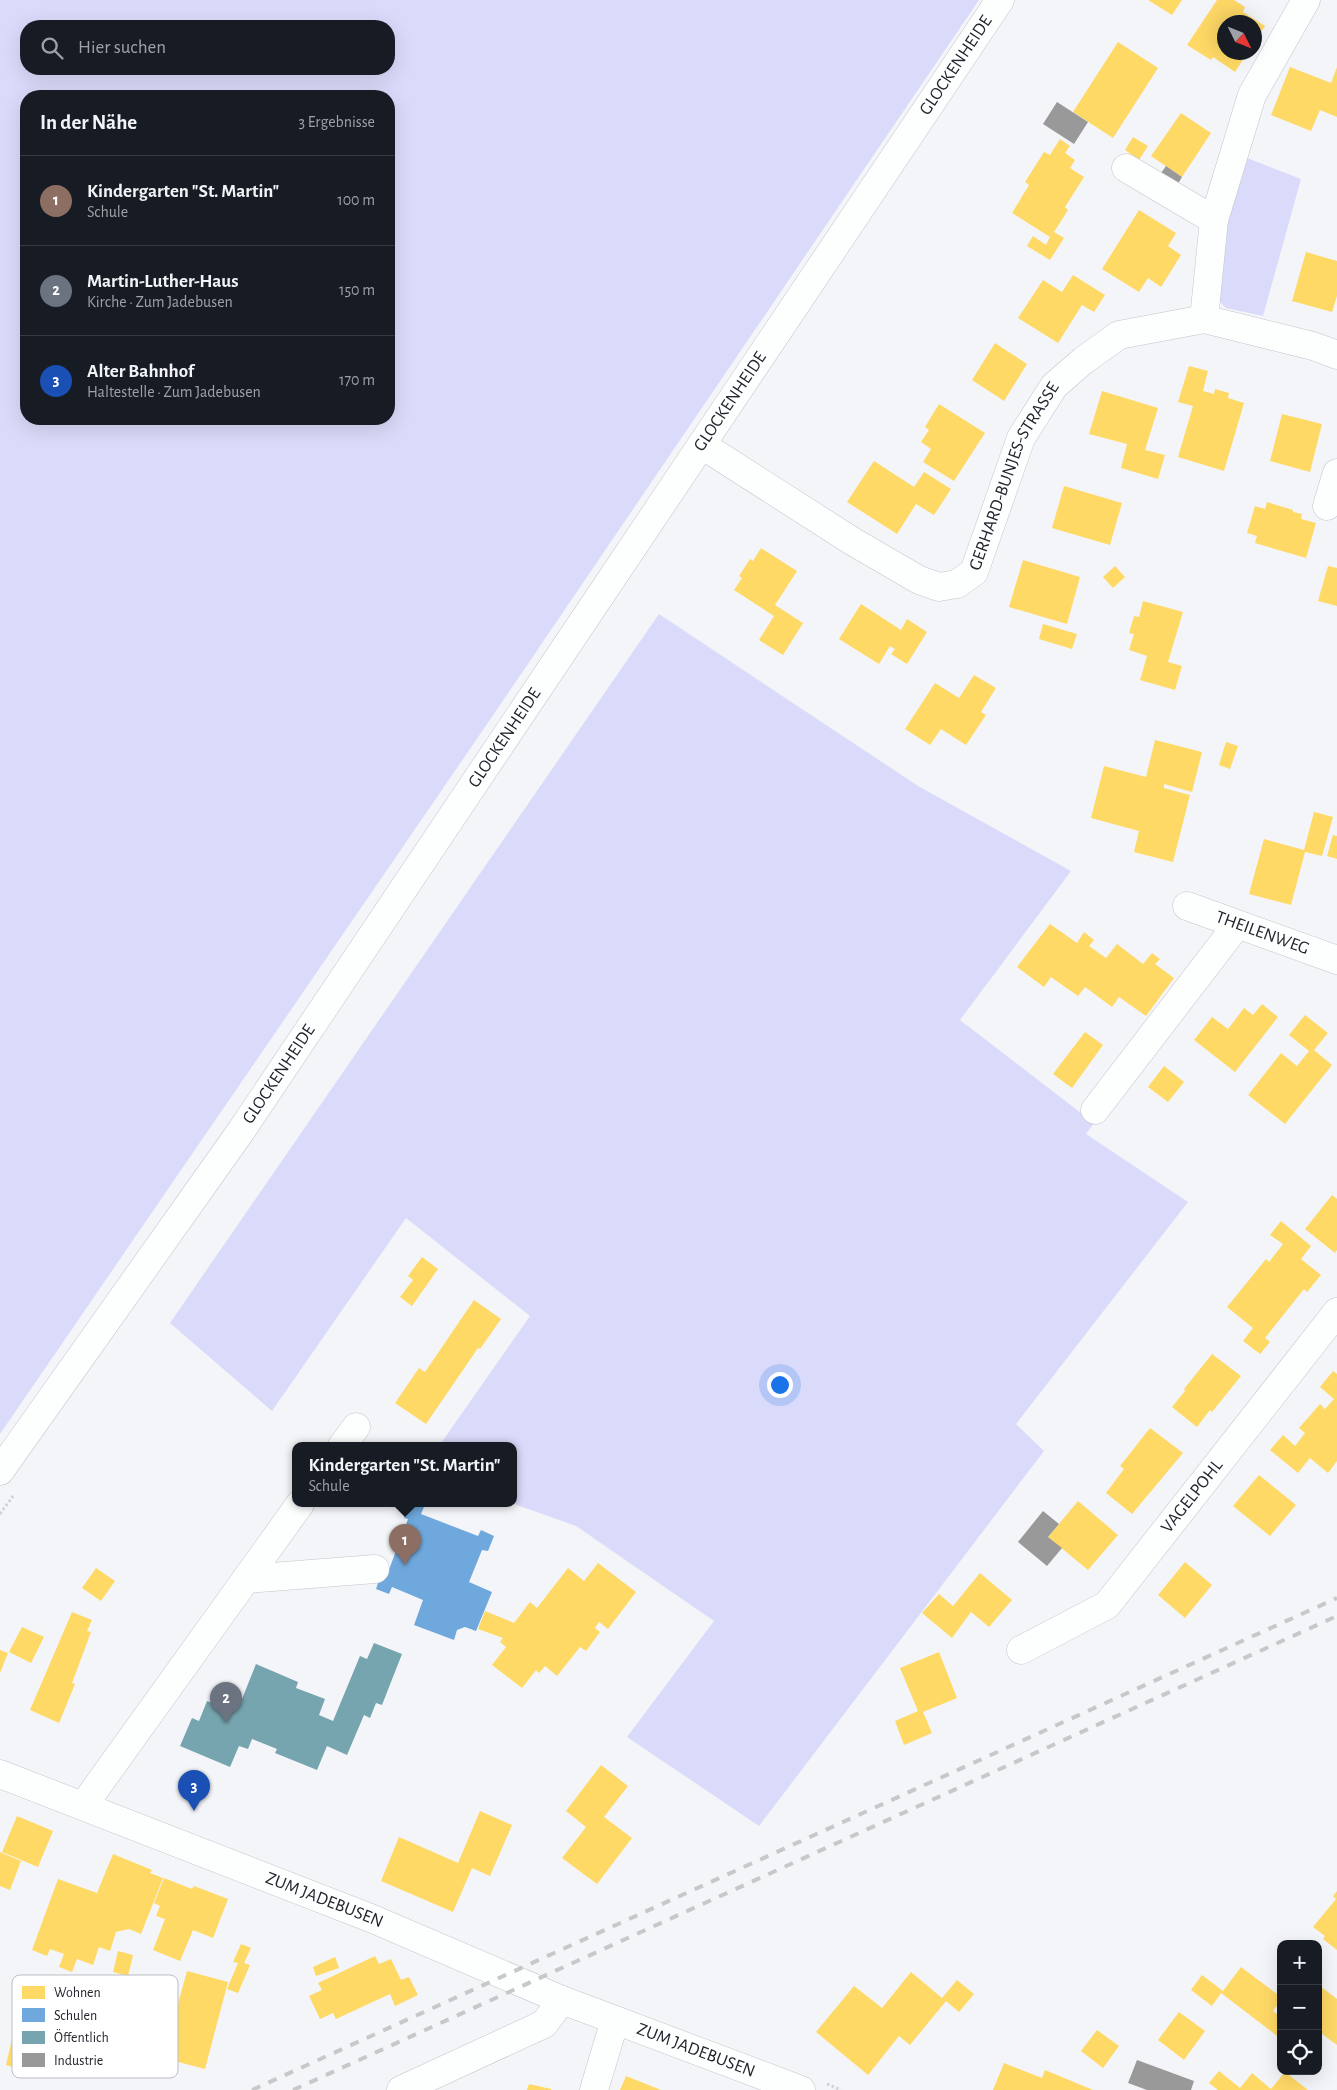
<!DOCTYPE html>
<html lang="de">
<head>
<meta charset="utf-8">
<style>
  body { margin:0; font-family:"Alegreya Sans",sans-serif; background:#242831; color:#f1f3f6 }
  .controls { position:absolute; right:15px; bottom:15px; display:grid; overflow:hidden; border-radius:10px; box-shadow:0 5px 20px #0002 }
  .controls button { width:45px; height:45px; display:grid; place-items:center; padding:0; border:0; border-bottom:1px solid #363941; background:#171b24; color:#f1f3f6; font:25px sans-serif }
  .compass { position:absolute; left:1217px; top:15px; width:45px; height:45px; border-radius:50%; background:#171b24; box-shadow:0 5px 20px #0002; rotate:133deg }
  .you { position:absolute; left:779px; top:1384px; width:18px; height:18px; margin:-12px; border:4px solid #fff; border-radius:50%; background:#1a73e8; box-shadow:0 0 0 8px #1a73e833 }
  .badge { display:grid; place-items:center; width:32px; height:32px; border-radius:50%; background:#6d6d76; color:#fff; font-size:16px; font-weight:700 }
  .pin { position:absolute; translate:-50% -41px; filter:drop-shadow(0 1px 2px #0008) }
  .pin::after { content:''; position:absolute; top:26px; width:18px; height:15px; background:inherit; clip-path:polygon(0 0,100% 0,50% 100%) }
  .popup { position:absolute; left:292px; top:1442px; width:225px; height:65px; box-sizing:border-box; display:grid; place-content:center; border-radius:10px; background:#171b24; filter:drop-shadow(0 1px 4px #0005); font-size:16px; white-space:nowrap; color:#9ea1a6 }
  .popup b { font-size:19px; color:#f1f3f6 }
  .popup::after { content:''; position:absolute; left:50%; top:100%; margin-left:-10px; border:10px solid transparent; border-top-color:#171b24 }
  .list { margin:0; padding:0; list-style:none }
  h2 { display:flex; justify-content:space-between; align-items:center; height:65px; margin:0; padding:0 20px; font-size:21px }
  h2 small { font-size:16px; font-weight:400; color:#9ea1a6 }
  .list li { display:grid; grid-template-columns:32px 1fr auto; gap:15px; align-items:center; box-sizing:border-box; height:90px; padding:0 20px; border-top:1px solid #363941 }
  .list b { display:block; font-size:19px; white-space:nowrap }
  .list p { margin:0; font-size:16px; white-space:nowrap; color:#9ea1a6 }
  .list em { font-size:16px; font-style:normal; color:#9ea1a6 }
  .icon { flex:none; width:28px; height:28px; fill:none; stroke:currentColor; stroke-width:2; stroke-linecap:round; stroke-linejoin:round }
  .map { position:relative; flex:none; width:1337px; height:2090px; overflow:hidden }
  .search { position:absolute; background:#171b24; box-shadow:0 5px 20px #0002; left:20px; top:20px; width:375px; height:55px; display:flex; align-items:center; gap:12px; box-sizing:border-box; padding:0 18px; border-radius:20px; color:#9ea1a6; font-size:19px }
  .panel { position:absolute; background:#171b24; box-shadow:0 5px 20px #0002; left:20px; top:90px; width:375px; height:335px; border-radius:20px }
  .map>svg:first-child { display:block }
  .green { fill:#dadbfa; fill-rule:evenodd }
  .homes { fill:#ffd966 }
  .schools { fill:#6fa8dc }
  .public { fill:#76a5af }
  .industry { fill:#999 }
  .lines { fill:none; stroke-linecap:round; stroke-linejoin:round }
  .minor-casing { stroke:#c4c4cb; stroke-width:29 }
  .path { stroke:#d2d2d5; stroke-width:3; stroke-dasharray:2.5 2.5; stroke-linecap:butt }
  .minor { stroke:#fdfefe; stroke-width:28 }
  .rail { stroke:#c8c8ca; stroke-width:4; stroke-dasharray:9 9; stroke-linecap:butt }
  .labels { text-anchor:middle; dominant-baseline:central; stroke-width:5; stroke-linejoin:round; paint-order:stroke }
  .street-label { font-size:18px; fill:#24242f; stroke:#fff }
  .key { fill:#fff; stroke:#bdbdc1; stroke-width:1 }
  .key-label { font-size:14px; fill:#24242f }
</style>
</head>
<body>
<div class="map">
<svg width="1337" height="2090" viewBox="0 0 1337 2090">
  <rect width="100%" height="100%" fill="#f4f5f9"/>
  <path class="green" d="M0 0H979L483 730 0 1434ZM26 26H389V69H26ZM389 96V419H26V96Z
    M1242 156 1301 179 1263 316 1226 308 1217 299 1219 263Z
    M659 614 918 786 1071 871 960 1020 1094 1123 1086 1134 1188 1202 1016 1424 1044 1451 759 1826 627 1737 714 1621 576 1526 514 1504V1446H439L530 1316 406 1218 272 1411 170 1323Z"/>
  <path class="homes" d="M1148 0H1182L1172 15Z
    M1217 0H1234L1245 7 1243 12 1265 26 1254 42V22H1224V52H1248L1235 72 1213 57 1211 60 1187 45Z
    M1118 42 1158 68 1113 138 1073 112Z
    M1290 67 1331 83 1337 67V117L1320 110 1311 131 1271 115Z
    M1181 113 1211 133 1182 177 1151 156Z
    M1133 137 1148 146 1139 160 1125 150Z
    M1060 139 1070 146 1065 153 1075 160 1070 168 1084 177 1065 207 1068 210 1054 232 1064 238 1050 260 1027 246 1033 236 1046 245 1050 237 1012 213 1029 185 1025 182 1044 152 1050 155Z
    M1139 210 1176 233 1168 246 1181 255 1161 287 1148 278 1139 292 1102 269Z
    M1306 252 1337 261V296L1332 312 1292 301Z
    M1073 275 1105 295 1094 312 1082 305 1058 343 1018 318 1043 280 1062 292Z
    M995 343 1027 364 1004 401 972 380Z
    M1189 366 1208 371 1203 391 1214 394 1215 389 1229 393 1228 398 1244 403 1224 471 1178 457 1193 406 1178 402Z
    M1102 391 1158 408 1145 450 1165 455 1158 479 1121 468 1127 444 1089 434Z
    M939 404 985 433 954 481 923 462 931 449 921 442 929 430 925 427Z
    M1282 414 1322 424 1310 472 1270 461Z
    M874 461 914 487 924 472 951 489 934 515 916 504 897 534 847 502Z
    M1064 486 1122 503 1110 545 1052 528Z
    M1267 502 1293 510V512L1302 514 1301 519 1316 523 1306 558 1255 543 1257 536 1247 533 1255 506 1265 509Z
    M761 548 797 571 775 605 803 623 783 655 759 640 774 616 734 590 742 578 739 576 750 559 753 561Z
    M1023 560 1080 577 1067 624 1009 607Z
    M1115 566 1125 577 1113 588 1103 577Z
    M1328 566 1337 568V606L1318 601Z
    M1143 601 1183 612 1168 662 1182 666 1175 690 1140 680 1147 656 1129 650 1134 634 1129 633 1134 616 1139 617Z
    M861 604 901 630 907 619 927 632 907 664 891 654 895 649 890 646 879 664 839 639Z
    M1043 624 1077 634 1072 649 1039 639Z
    M974 675 996 688 981 712 986 715 966 745 941 729 930 745 905 729 935 683 959 698Z
    M1155 740 1202 752 1192 792 1164 784V788L1190 795 1173 862 1134 852 1139 831 1091 818 1104 766 1146 777Z
    M1226 742 1238 746 1230 769 1219 765Z
    M1314 812 1333 817 1322 856 1305 852 1291 905 1249 894 1264 839 1304 850Z
    M1333 835 1337 836V859L1327 856Z
    M1050 924 1077 943 1084 932 1094 940 1089 946 1106 958 1117 944 1143 964 1152 953 1160 959 1155 964 1174 978 1146 1016 1119 997 1112 1007 1085 987 1078 996 1051 977 1044 987 1017 967Z
    M1262 1004 1278 1017 1235 1072 1194 1040 1212 1017 1228 1029 1244 1008 1253 1015Z
    M1305 1015 1328 1033 1314 1050 1332 1065 1285 1124 1248 1095 1281 1053 1297 1066 1309 1051 1289 1035Z
    M1085 1032 1103 1045 1072 1088 1053 1074Z
    M1164 1066 1184 1082 1168 1102 1148 1087Z
    M1332 1195 1337 1199V1250L1335 1253 1305 1229Z
    M1281 1221 1311 1246 1301 1259 1321 1275 1307 1292 1304 1289 1265 1338 1270 1342 1260 1354 1243 1341 1253 1328 1227 1307 1266 1259 1269 1262 1283 1244 1270 1235Z
    M422 1257 438 1269 412 1306 400 1297 413 1280 408 1276Z
    M474 1300 501 1319 480 1349 478 1348 426 1424 395 1403 419 1368 425 1372Z
    M1212 1354 1241 1376 1212 1412 1210 1410 1197 1427 1172 1407 1185 1391 1184 1389Z
    M1333 1371 1337 1374V1461L1328 1473 1310 1458 1298 1473 1270 1450 1283 1435 1295 1446 1305 1433 1299 1428 1320 1404 1325 1409 1334 1399 1320 1387Z
    M1150 1428 1183 1453 1132 1514 1106 1493 1124 1469 1120 1466Z
    M1259 1475 1296 1505 1270 1536 1233 1506Z
    M1078 1501 1118 1535 1088 1570 1048 1537Z
    M1185 1562 1212 1585 1185 1618 1158 1595Z
    M598 1563 636 1592 608 1629 599 1622 595 1628 600 1632 586 1651 580 1647 557 1676 545 1666 539 1673 536 1670 522 1688 492 1665 506 1647 500 1642 503 1638 478 1629 485 1611 514 1623 530 1602 537 1608 568 1568 584 1581Z
    M96 1568 115 1581 101 1601 82 1588Z
    M980 1573 1012 1600 989 1627 971 1612 952 1638 922 1613 939 1594 953 1606Z
    M72 1612 92 1620 87 1631 91 1632 72 1683 75 1684 59 1723 30 1710Z
    M22 1627 44 1637 31 1663 9 1652Z
    M0 1650 8 1653 0 1673Z
    M939 1652 957 1698 923 1712 932 1733 904 1745 895 1721 918 1711 900 1668Z
    M601 1765 628 1786 604 1817 632 1838 597 1884 562 1858 586 1827 566 1811Z
    M480 1811 512 1825 490 1876 472 1868 453 1912 381 1881 399 1837 458 1863Z
    M17 1816 53 1831 38 1867 2 1852Z
    M0 1852 21 1861 10 1890 0 1886Z
    M113 1854 152 1870 150 1873 163 1878 141 1934 129 1929 116 1932 110 1951 99 1947 93 1965 77 1959 72 1972 59 1967 64 1954 50 1949 47 1956 32 1950 58 1879 97 1893Z
    M164 1878 192 1889 194 1886 228 1899 213 1938 193 1930 180 1961 153 1950 165 1919 156 1916 160 1906 154 1903Z
    M1337 1891V1950L1323 1939 1325 1936 1313 1927 1336 1899 1333 1896Z
    M241 1944 251 1948 244 1963 250 1965 238 1993 227 1989 238 1963 233 1962Z
    M118 1951 133 1955 128 1976 113 1972Z
    M375 1956 379 1964 391 1959 401 1980 409 1977 418 1995 395 2006 390 1994 336 2019 333 2013 320 2019 309 1996 322 1990 318 1983Z
    M335 1957 339 1968 316 1976 313 1967Z
    M1241 1967 1281 1997V2000L1273 2011 1281 2017V2039L1221 1993 1212 2006 1191 1990 1202 1975 1223 1991Z
    M187 1971 228 1982 205 2069 163 2058Z
    M911 1972 942 1998 957 1980 974 1994 959 2012 946 2001 910 2045 899 2036 868 2075 816 2032 854 1986 882 2008Z
    M1320 1986 1337 1999V2045L1318 2031V1989Z
    M18 2001 45 2007 39 2032 12 2026Z
    M1179 2012 1205 2031 1184 2060 1158 2040Z
    M1097 2030 1119 2046 1103 2068 1081 2051Z
    M12 2039 30 2043 24 2070 6 2065Z
    M1004 2063 1042 2078 1045 2070 1093 2090H993Z
    M1219 2071 1240 2088 1252 2073 1271 2089 1285 2072 1308 2090H1218L1209 2083Z
    M626 2076 661 2090H620Z
    M529 2084 551 2089V2090H527Z"/>
  <path class="schools" d="M409 1504 424 1507 421 1514 478 1536 481 1530 494 1536 488 1551 482 1550 469 1582 492 1592 476 1631 465 1627 457 1630 454 1640 414 1625 423 1600 392 1587 389 1594 376 1589 381 1574 387 1575 408 1519 404 1518Z"/>
  <path class="public" d="M374 1643 402 1654 382 1705 376 1703 370 1718 364 1715 347 1755 327 1746 317 1770 275 1753 277 1749 252 1739 248 1749 239 1746 230 1767 180 1746 192 1718 199 1721 207 1701 220 1706 226 1692 242 1699 256 1664 298 1682 296 1688 325 1699 319 1715 333 1721 360 1656 367 1659Z"/>
  <path class="industry" d="M1057 102 1088 122 1074 144 1043 124Z
    M1166 166 1182 177 1176 187 1159 176Z
    M1043 1511 1059 1524 1048 1537 1062 1548 1047 1566 1018 1542Z
    M1137 2060 1194 2081 1191 2090H1147L1128 2083Z"/>
  <g class="lines">
    <defs>
      <g id="minor">
        <path d="M1126 168 1214 220"/>
        <path d="M1204 319 1214 220 1252 95 1306 0"/>
        <path id="s1" d="M702 445 852 541 919 580 939 587 957 584 974 572 1021 438 1054 386 1084 360 1119 335 1204 319 1313 346 1337 355"/>
        <path d="M1327 506 1337 473"/>
        <path id="s2" d="M1187 906 1337 960"/>
        <path d="M1095 1110 1237 925"/>
        <path d="M342 1446 356 1427"/>
        <path id="s3" d="M0 1471 241 1131 1000 0"/>
        <path d="M246 1579 375 1569"/>
        <path id="s4" d="M1021 1650 1107 1605 1337 1312"/>
        <path id="s5" d="M0 1774 373 1919 562 2000 801 2090"/>
        <path d="M83 1806 300 1504"/>
        <path d="M401 2090 544 2024 562 2000"/>
        <path d="M594 2090 615 2020"/>
      </g>
    </defs>
    <use href="#minor" class="minor-casing"/>
    <path class="path" d="M0 1514 13 1496
      M827 2084 841 2090"/>
    <use href="#minor" class="minor"/>
    <path class="rail" d="M252 2090 1337 1598
      M293 2090 1337 1616"/>
  </g>
  <g class="labels">
    <g class="street-label">
      <text stroke="none"><textPath href="#s3" startOffset="1700">GLOCKENHEIDE</textPath></text>
      <text stroke="none"><textPath href="#s3" startOffset="1295">GLOCKENHEIDE</textPath></text>
      <text stroke="none"><textPath href="#s1" startOffset="420">GERHARD-BUNJES-STRASSE</textPath></text>
      <text stroke="none"><textPath href="#s3" startOffset="890">GLOCKENHEIDE</textPath></text>
      <text stroke="none"><textPath href="#s2" startOffset="80">THEILENWEG</textPath></text>
      <text stroke="none"><textPath href="#s3" startOffset="485">GLOCKENHEIDE</textPath></text>
      <text stroke="none"><textPath href="#s4" startOffset="235">VAGELPOHL</textPath></text>
      <text stroke="none"><textPath href="#s5" startOffset="348">ZUM JADEBUSEN</textPath></text>
      <text stroke="none"><textPath href="#s5" startOffset="749">ZUM JADEBUSEN</textPath></text>
    </g>
  </g>
  <rect x="12" y="1975" width="166" height="103" rx="8" class="key"/>
  <rect x="22" y="1986" width="23" height="13" fill="#ffd966"/>
  <rect x="22" y="2008" width="23" height="14" fill="#6fa8dc"/>
  <rect x="22" y="2031" width="23" height="13" fill="#76a5af"/>
  <rect x="22" y="2053" width="23" height="14" fill="#999"/>
  <g class="key-label">
    <text x="54" y="1997">Wohnen</text>
    <text x="54" y="2020">Schulen</text>
    <text x="54" y="2042">Öffentlich</text>
    <text x="54" y="2065">Industrie</text>
  </g>
</svg>
<div class="controls">
<button>+</button>
<button>−</button>
<button><svg class="icon" aria-label="locate" viewBox="0 0 24 24"><circle cx="12" cy="12" r="6"/><path d="M12 2v4M12 18v4M2 12h4M18 12h4"/></svg></button>
</div>
<svg class="compass" viewBox="-18 -18 36 36"><path d="M0-13l5 13h-10z" fill="#e53935"/><path d="M0 13l5-13h-10z" fill="#9ea1a6"/></svg>
<div class="you"></div>
<div class="pin badge" style="left:405px;top:1565px;background:#8d6e63">1</div>
<div class="popup"><b>Kindergarten &quot;St. Martin&quot;</b>Schule</div>
<div class="pin badge" style="left:226px;top:1723px;background:#6b7280">2</div>
<div class="pin badge" style="left:194px;top:1811px;background:#1a4fb4">3</div>
<div class="search"><svg class="icon" aria-label="search" viewBox="0 0 24 24"><circle cx="10" cy="10" r="6"/><path d="M15 15l6 6"/></svg>Hier suchen</div>
<section class="panel">
<h2>In der Nähe<small>3 Ergebnisse</small></h2>
<ul class="list">
<li><span class="badge" style="background:#8d6e63">1</span><div><b>Kindergarten &quot;St. Martin&quot;</b><p>Schule</p></div><em>100 m</em></li>
<li><span class="badge" style="background:#6b7280">2</span><div><b>Martin-Luther-Haus</b><p>Kirche · Zum Jadebusen</p></div><em>150 m</em></li>
<li><span class="badge" style="background:#1a4fb4">3</span><div><b>Alter Bahnhof</b><p>Haltestelle · Zum Jadebusen</p></div><em>170 m</em></li>
</ul>
</section>
</div>
</body>
</html>
